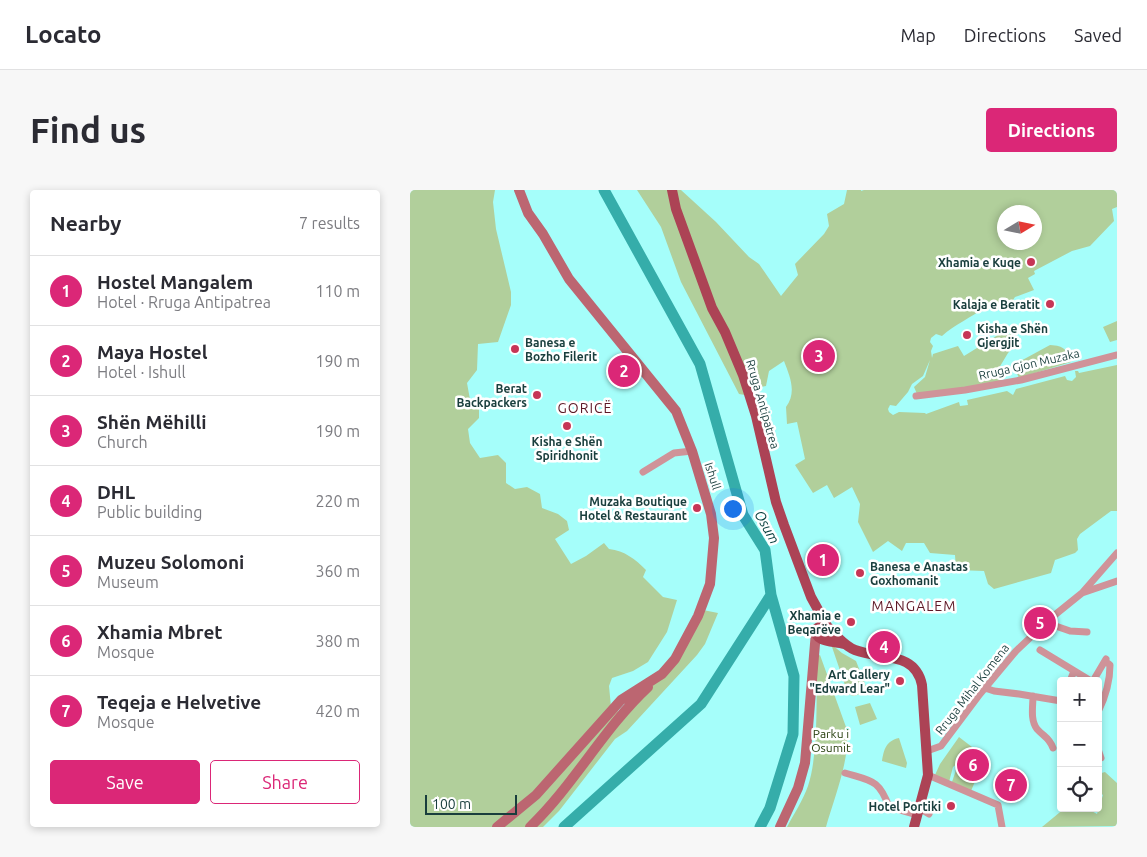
<!DOCTYPE html>
<html lang="en">
<head>
<meta charset="utf-8">
<style>
  body { margin:0; font-family:Ubuntu,sans-serif; background:#f7f7f7; color:#2b2b33 }
  .controls { position:absolute; right:15px; bottom:15px; display:grid; overflow:hidden; border-radius:5px; box-shadow:0 2px 8px #0003 }
  .controls button { width:45px; height:45px; display:grid; place-items:center; padding:0; border:0; border-bottom:1px solid #e1e1e2; background:#fff; color:#2b2b33; font:25px sans-serif }
  .compass { position:absolute; left:587px; top:15px; width:45px; height:45px; border-radius:50%; background:#fff; box-shadow:0 2px 8px #0003; rotate:80deg }
  .scale { position:absolute; left:15px; bottom:12px; width:92px; box-sizing:border-box; padding-left:5px; border:2px solid #193e3d; border-top:0; font-size:14px; line-height:18px; white-space:nowrap; color:#193e3d; -webkit-text-stroke:4px #fff; paint-order:stroke }
  .you { position:absolute; left:322px; top:318px; width:18px; height:18px; margin:-12px; border:4px solid #fff; border-radius:50%; background:#1a73e8; box-shadow:0 0 0 8px #1a73e833 }
  .badge { display:grid; place-items:center; width:32px; height:32px; border-radius:50%; background:#db2777; color:#fff; font-size:16px; font-weight:700 }
  .pin { position:absolute; translate:-50% -50%; border:2px solid #fff; box-shadow:0 1px 5px #0006 }
  .list { margin:0; padding:0; list-style:none }
  h2 { display:flex; justify-content:space-between; align-items:center; height:65px; margin:0; padding:0 20px; font-size:21px }
  h2 small { font-size:16px; font-weight:400; color:#7c7c81 }
  .list li { display:grid; grid-template-columns:32px 1fr auto; gap:15px; align-items:center; box-sizing:border-box; height:70px; padding:0 20px; border-top:1px solid #e1e1e2 }
  .list b { display:block; font-size:19px; white-space:nowrap }
  .list p { margin:0; font-size:16px; white-space:nowrap; color:#7c7c81 }
  .list em { font-size:16px; font-style:normal; color:#7c7c81 }
  .actions { display:flex; gap:10px; padding:15px 20px }
  .actions a { flex:1; padding:11px 0; border:1px solid #db2777; border-radius:5px; text-align:center; font-size:18px; color:#db2777 }
  .actions .main { background:#db2777; color:#fff }
  .icon { flex:none; width:28px; height:28px; fill:none; stroke:currentColor; stroke-width:2; stroke-linecap:round; stroke-linejoin:round }
  .map { position:relative; flex:none; width:707px; height:637px; overflow:hidden; border-radius:5px }
  header { display:flex; align-items:center; gap:30px; box-sizing:border-box; height:70px; padding:0 25px; background:#fff; border-bottom:1px solid #e1e1e2 }
  header strong { font-size:24px }
  nav { display:flex; gap:28px; margin-inline-start:auto; font-size:18px }
  .intro { display:flex; align-items:center; justify-content:space-between; box-sizing:border-box; height:120px; padding:0 30px }
  h1 { margin:0; font-size:35px }
  .button { padding:12px 22px; border-radius:5px; background:#db2777; color:#fff; font-size:18px; font-weight:700 }
  main { display:flex; gap:30px; padding:0 30px }
  aside { flex:1; background:#fff; border-radius:5px; box-shadow:0 2px 8px #0003 }
  .map>svg:first-child { display:block }
  .green { fill:#b1cf9b; fill-rule:evenodd }
  .lines { fill:none; stroke-linecap:round; stroke-linejoin:round }
  .river { stroke:#35adaa; stroke-width:11 }
  .street { stroke:#cf9399; stroke-width:7 }
  .secondary { stroke:#bc6671; stroke-width:10 }
  .primary { stroke:#ac4355; stroke-width:10 }
  .poi-dot { fill:#c63656; stroke:#fff; stroke-width:2 }
  .labels { text-anchor:middle; dominant-baseline:central; stroke-width:5; stroke-linejoin:round; paint-order:stroke }
  .poi-label { font-size:12px; font-weight:bold; fill:#193e3d; stroke:#fff; text-anchor:end }
  .street-label { font-size:12px; fill:#193e3d; stroke:#fff }
  .park-label { font-size:12px; fill:#253e0c; stroke:#fff }
  .neighbourhood-label { font-size:14px; letter-spacing:1px; fill:#5d1826; stroke:#fff }
  .water-label { font-size:14px; font-style:italic; fill:#023b39; stroke:#fff }
</style>
</head>
<body>
<header>
<strong>Locato</strong>
<nav><a>Map</a><a>Directions</a><a>Saved</a></nav>
</header>
<div class="intro"><h1>Find us</h1><a class="button">Directions</a></div>
<main>
<aside>
<h2>Nearby<small>7 results</small></h2>
<ul class="list">
<li><span class="badge">1</span><div><b>Hostel Mangalem</b><p>Hotel · Rruga Antipatrea</p></div><em>110 m</em></li>
<li><span class="badge">2</span><div><b>Maya Hostel</b><p>Hotel · Ishull</p></div><em>190 m</em></li>
<li><span class="badge">3</span><div><b>Shën Mëhilli</b><p>Church</p></div><em>190 m</em></li>
<li><span class="badge">4</span><div><b>DHL</b><p>Public building</p></div><em>220 m</em></li>
<li><span class="badge">5</span><div><b>Muzeu Solomoni</b><p>Museum</p></div><em>360 m</em></li>
<li><span class="badge">6</span><div><b>Xhamia Mbret</b><p>Mosque</p></div><em>380 m</em></li>
<li><span class="badge">7</span><div><b>Teqeja e Helvetive</b><p>Mosque</p></div><em>420 m</em></li>
</ul>
<div class="actions"><a class="main">Save</a><a>Share</a></div>
</aside>
<div class="map">
<svg width="707" height="637" viewBox="0 0 707 637">
  <rect width="100%" height="100%" fill="#a5fefa"/>
  <path class="green" d="M0 0H85L83 12 86 39 101 102V115L88 152 68 154 67 180 57 193 61 215 69 219V228L58 239 60 253 70 268 88 265 96 273V293L105 299 117 297 130 304 132 318 148 324 157 331 159 340 145 349 161 374 176 366 194 353 199 359C215 361 225 369 236 380L233 387 253 407 267 410 257 442 238 472 223 481 202 488 199 496 201 517 215 526 241 497 293 420 308 423 295 454 287 465 217 541 205 549 149 621 133 637H0Z
    M227 0H271L306 32 339 67 349 74 371 106 388 85 385 74 414 44 419 36 417 24 434 14 437 0H451V1L454 0H707V17L702 19 704 31 680 56 662 61 624 81 625 84 618 88 624 100 605 107 601 113 586 118 575 117C561 128 545 134 532 146L526 144 521 148 520 152 523 156 521 161 522 168 523 164 548 156 554 166 588 145 601 144 607 153 598 163 586 183 594 192 507 204 504 197 515 187 520 170 513 186 502 194 498 202 486 216 480 215 478 219 479 222 483 225 489 222 515 223 516 224 549 212 550 216 558 215 557 210 597 201 603 205 606 199 655 186 657 190 662 191 666 187 665 181H668L669 183 707 175V321H701L670 344 667 349 668 360 665 363 645 370 641 383 584 399 578 394 574 381 546 380 545 365 520 363 514 353H496L492 361 478 351 463 362 448 332 450 314 442 297 424 308 417 295 403 303 385 275 395 269 387 232 377 234 376 217C387 202 380 187 374 171L359 181 356 196 346 198 335 205 329 204 271 92 251 37ZM594 22H624V52H594Z
    M707 131V150L700 152 693 137Z
    M640 155C655 156 656 159 661 172L609 188 603 175Z
    M421 454 432 463 446 471 457 499 455 503 443 506 438 504Z
    M410 465 436 537C442 565 424 608 416 637H377C384 624 393 610 398 596 409 563 406 505 407 469L408 466Z
    M460 513 467 529 450 535 445 517Z
    M549 547 562 557 554 564 555 567 543 577 539 592 525 585 530 574Z
    M489 548 497 573 496 578 472 571C474 559 476 551 489 548Z
    M546 580 556 590 563 585 566 589 561 601 542 592Z
    M695 582 707 593V636L632 637 655 618H676L687 624 693 605 688 601V584Z"/>
  <g class="lines">
    <path class="river" d="M154 637 291 514 361 405 355 360 333 325 290 174 194 0
      M350 637 360 618 383 544 384 486 361 405"/>
    <path class="street" d="M506 206 555 200 611 190 707 165
      M233 282 264 263 282 261
      M672 403 707 391
      M637 433 660 441 677 442
      M630 460 681 491
      M660 491 664 481
      M683 491 696 469
      M575 498 584 501 609 504 651 511
      M623 506C623 516 620 530 627 539 634 547 639 547 643 558
      M688 522C696 506 700 492 700 475L695 471
      M688 559 691 568
      M517 561 531 556 570 504 606 461 641 428 672 403 707 363
      M435 583C461 591 469 589 479 617L507 625
      M518 585 588 615 592 637
      M509 618 519 624"/>
    <path class="secondary" d="M87 637 126 605 211 510 252 484 265 469 288 426 300 394 304 348 301 324 282 261 266 221 159 89 133 44 118 23 109 0
      M120 637C164 595 193 539 238 497
      M370 637 388 598 395 573 406 442"/>
    <path class="primary" d="M262 0 266 19 302 118 315 142 333 185 346 226 366 312 374 335 401 407 417 436
      M421 441C429 448 435 456 445 460 471 470 505 461 512 495L518 585 504 637
      M416 450 421 445 420 439 417 436 412 435 406 439C404 453 424 451 434 454"/>
  </g>
  <g class="poi-dot">
    <circle cx="621" cy="72" r="5"/>
    <circle cx="640" cy="114" r="5"/>
    <circle cx="557" cy="145" r="5"/>
    <circle cx="105" cy="159" r="5"/>
    <circle cx="127" cy="205" r="5"/>
    <circle cx="157" cy="236" r="5"/>
    <circle cx="287" cy="318" r="5"/>
    <circle cx="450" cy="383" r="5"/>
    <circle cx="441" cy="432" r="5"/>
    <circle cx="490" cy="491" r="5"/>
    <circle cx="541" cy="616" r="5"/>
  </g>
  <g class="labels">
    <g class="poi-label">
      <text x="611" y="72">Xhamia e Kuqe</text>
      <text x="630" y="114">Kalaja e Beratit</text>
      <text x="567" y="138" text-anchor="start">Kisha e Shën<tspan x="567" dy="14">Gjergjit</tspan></text>
      <text x="115" y="152" text-anchor="start">Banesa e<tspan x="115" dy="14">Bozho Filerit</tspan></text>
      <text x="117" y="198">Berat<tspan x="117" dy="14">Backpackers</tspan></text>
      <text x="157" y="251" text-anchor="middle">Kisha e Shën<tspan x="157" dy="14">Spiridhonit</tspan></text>
      <text x="277" y="311">Muzaka Boutique<tspan x="277" dy="14">Hotel &amp; Restaurant</tspan></text>
      <text x="460" y="376" text-anchor="start">Banesa e Anastas<tspan x="460" dy="14">Goxhomanit</tspan></text>
      <text x="431" y="425">Xhamia e<tspan x="431" dy="14">Beqarëve</tspan></text>
      <text x="480" y="484">Art Gallery<tspan x="480" dy="14">"Edward Lear"</tspan></text>
      <text x="531" y="616">Hotel Portiki</text>
    </g>
    <g class="street-label">
      <text transform="translate(619 174) rotate(-13)">Rruga Gjon Muzaka</text>
      <text transform="translate(353 214) rotate(74)">Rruga Antipatrea</text>
      <text transform="translate(303 286) rotate(72)">Ishull</text>
      <text transform="translate(562 499) rotate(-52)">Rruga Mihal Komena</text>
    </g>
    <g class="park-label">
      <text x="421" y="543">Parku i<tspan x="421" dy="14">Osumit</tspan></text>
    </g>
    <g class="neighbourhood-label">
      <text x="175" y="218">GORICË</text>
      <text x="504" y="416">MANGALEM</text>
    </g>
    <g class="water-label">
      <text transform="translate(357 337) rotate(61)">Osum</text>
    </g>
  </g>
</svg>
<div class="controls">
<button>+</button>
<button>−</button>
<button><svg class="icon" aria-label="locate" viewBox="0 0 24 24"><circle cx="12" cy="12" r="6"/><path d="M12 2v4M12 18v4M2 12h4M18 12h4"/></svg></button>
</div>
<svg class="compass" viewBox="-18 -18 36 36"><path d="M0-13l5 13h-10z" fill="#e53935"/><path d="M0 13l5-13h-10z" fill="#7c7c81"/></svg>
<div class="scale">100 m</div>
<div class="you"></div>
<div class="pin badge" style="left:413px;top:370px">1</div>
<div class="pin badge" style="left:214px;top:181px">2</div>
<div class="pin badge" style="left:409px;top:166px">3</div>
<div class="pin badge" style="left:474px;top:457px">4</div>
<div class="pin badge" style="left:630px;top:433px">5</div>
<div class="pin badge" style="left:563px;top:575px">6</div>
<div class="pin badge" style="left:601px;top:595px">7</div>
</div>
</main>
</body>
</html>
